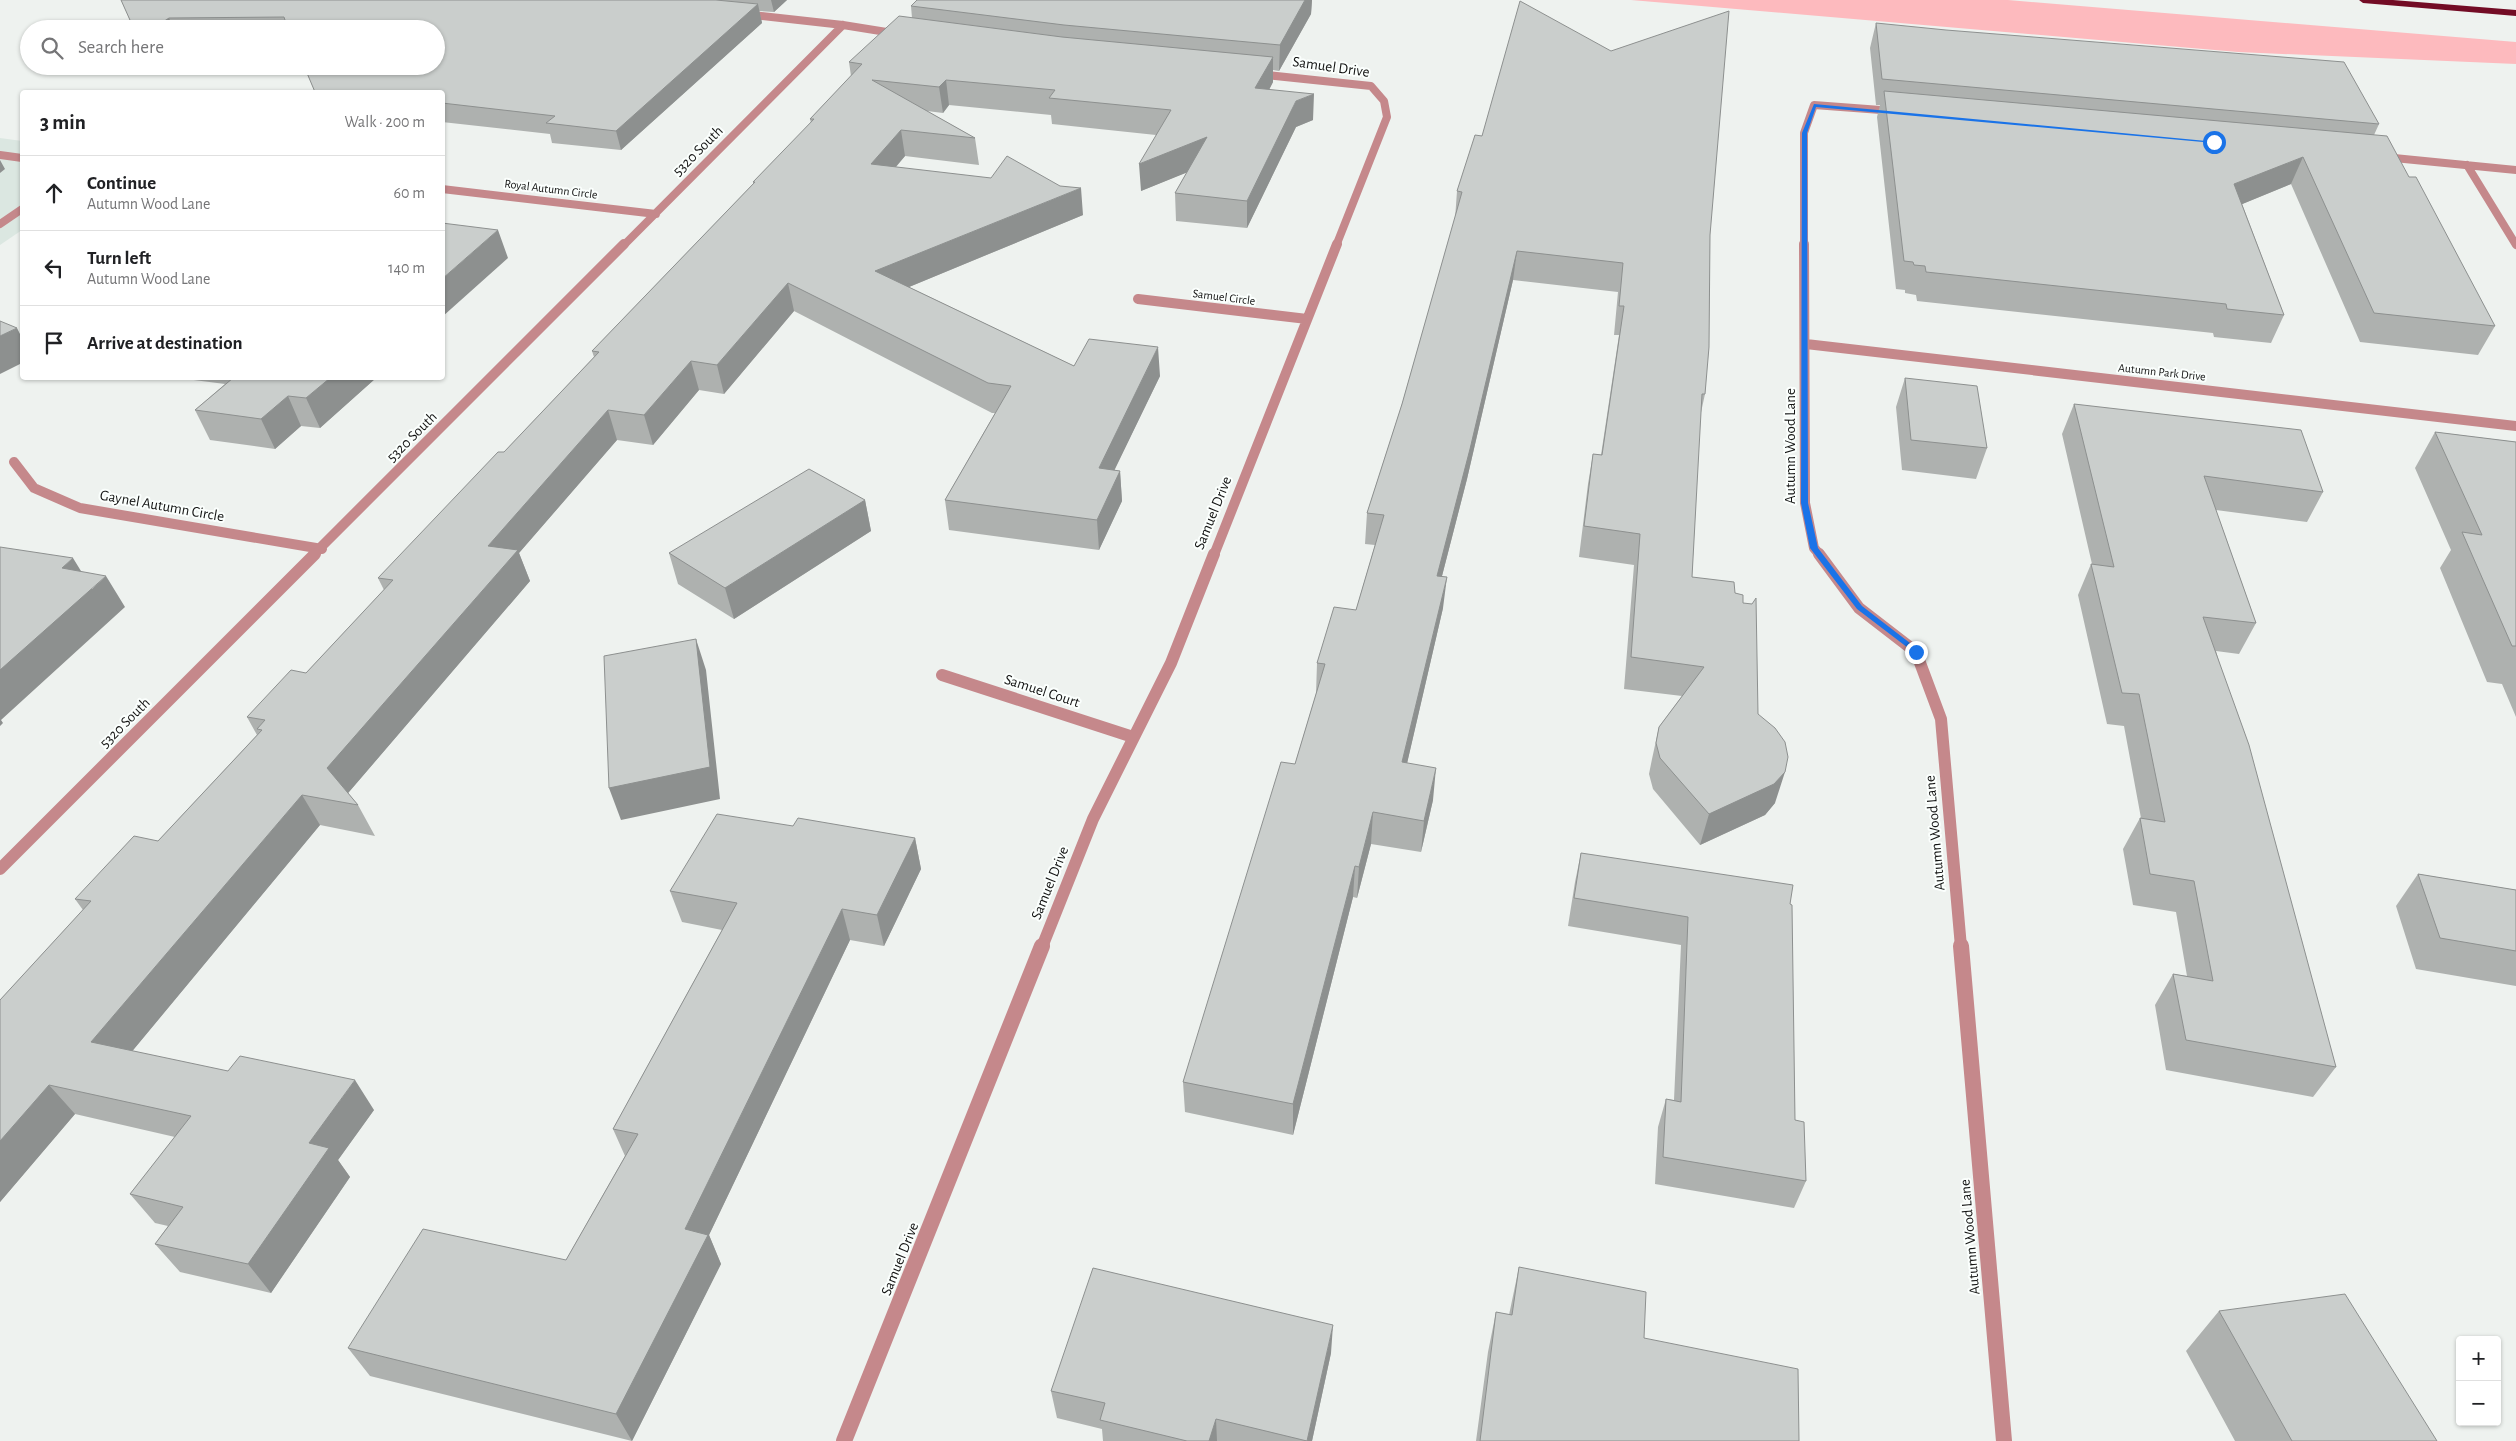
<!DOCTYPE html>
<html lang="en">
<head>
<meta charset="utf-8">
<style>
  body { margin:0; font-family:"Alegreya Sans",sans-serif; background:#f2f2f2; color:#202124 }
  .controls { position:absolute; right:15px; bottom:15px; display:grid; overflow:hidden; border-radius:5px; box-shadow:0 1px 4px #0004 }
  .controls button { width:45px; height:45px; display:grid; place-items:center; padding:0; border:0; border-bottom:1px solid #e0e0e0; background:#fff; color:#202124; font:25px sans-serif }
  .stop { position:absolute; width:15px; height:15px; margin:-11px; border:4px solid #1a73e8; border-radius:50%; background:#fff }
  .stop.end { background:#1a73e8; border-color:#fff; box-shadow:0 1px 5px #0008 }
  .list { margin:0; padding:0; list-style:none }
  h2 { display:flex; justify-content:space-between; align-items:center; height:65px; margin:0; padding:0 20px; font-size:21px }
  h2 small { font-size:16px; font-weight:400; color:#757577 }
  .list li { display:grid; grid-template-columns:32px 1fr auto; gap:15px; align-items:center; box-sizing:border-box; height:75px; padding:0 20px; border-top:1px solid #e0e0e0 }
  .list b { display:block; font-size:19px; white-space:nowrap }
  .list p { margin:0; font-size:16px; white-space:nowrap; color:#757577 }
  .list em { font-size:16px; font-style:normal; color:#757577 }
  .icon { flex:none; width:28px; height:28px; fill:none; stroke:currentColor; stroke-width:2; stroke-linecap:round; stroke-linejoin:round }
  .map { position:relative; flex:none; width:2516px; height:1441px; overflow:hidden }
  .search { position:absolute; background:#fff; box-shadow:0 1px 4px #0004; left:20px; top:20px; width:425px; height:55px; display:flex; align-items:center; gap:12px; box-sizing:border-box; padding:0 18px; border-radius:28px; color:#757577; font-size:19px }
  .panel { position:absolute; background:#fff; box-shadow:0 1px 4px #0004; left:20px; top:90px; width:425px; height:290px; border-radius:5px }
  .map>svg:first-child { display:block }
  .built { fill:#dbe7e1 }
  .green { fill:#fdbabe }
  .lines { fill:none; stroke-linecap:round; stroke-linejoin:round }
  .lane { stroke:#c5888b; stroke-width:8 }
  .street-far3 { stroke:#c5888b; stroke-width:8 }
  .street-far2 { stroke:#c5888b; stroke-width:10 }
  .street-far1 { stroke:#c5888b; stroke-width:12 }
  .street { stroke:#c5888b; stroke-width:16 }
  .highway { fill:#730c25; fill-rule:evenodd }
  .wall { fill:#aeb1af }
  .shaded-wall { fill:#8d908f }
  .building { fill:#cacecc; stroke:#8d908f }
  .route { fill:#1a73e8 }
  .labels { text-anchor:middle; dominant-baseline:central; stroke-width:4; stroke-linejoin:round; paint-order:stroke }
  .far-street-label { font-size:12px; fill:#131413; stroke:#fbfffd }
  .street-label { font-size:15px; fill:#131413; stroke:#fbfffd }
</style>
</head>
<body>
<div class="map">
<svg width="2516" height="1441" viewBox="0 0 2516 1441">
  <rect width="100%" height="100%" fill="#eef2ef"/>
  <path class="built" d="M0 138 22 141V230L0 245Z"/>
  <path class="green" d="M1631 0H2008L2516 42V64L2238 52Z"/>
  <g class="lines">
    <path class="lane" d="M0 155 22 158
      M0 224 22 209"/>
    <path class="street-far3" d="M743 14 843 25 899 34
      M1257 74 1371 86 1384 101 1387 117 1336 246
      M2384 157 2516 170
      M2467 165 2516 245
      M442 189 656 214
      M623 246 843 25
      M1804 246V133L1814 105 1894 111"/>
    <path class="street-far2" d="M1804 244 1805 503 1814 548 1820 555
      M1138 299 1307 319
      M1806 344 2516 426
      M14 462 34 488 80 508 322 549
      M313 555 624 244
      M1214 555 1337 244"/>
    <path class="street-far1" d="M1819 554 1859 608 1916 652 1941 719 1961 947
      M942 675 1133 737
      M0 869 315 554
      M1042 947 1093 819 1171 663 1214 554"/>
    <path class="street" d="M1961 946 2004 1441
      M844 1441 1042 946"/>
    <path class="highway" d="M2359 0H2393L2516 10V16L2363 3Z"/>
  </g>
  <path class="wall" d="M121 0H787L774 12 759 11 762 23 621 150 552 143 550 134 442 122V92H315L304 66 436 29H134Z
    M917 0H1312L1311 14 1279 71 1273 70V82L1269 90 1313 120 1296 127 1247 228 1176 221 1175 193 1187 172 1141 191 1156 135 1052 124 1051 115 949 105 943 113 927 111 975 138 979 165 905 156 896 167 1083 215 909 287 1074 366 1160 376 1114 470 1120 471 1122 501 1099 550 949 530 945 500 995 413H992L794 311 724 394 699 390 653 445 617 440 519 553 530 581 348 793 358 805 375 836 320 825 132 1051 374 1110 338 1160 350 1177 271 1293 180 1272 155 1244 168 1226 155 1223 130 1194 175 1137 75 1114 0 1202V1000L83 910 75 899 158 841 257 735 247 717 306 673 384 590 378 578 504 452 594 357 592 351 753 184V182L811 123 810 119 851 76 849 62 912 18 911 6Z
    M1876 23 2379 124 2374 135 2495 326 2478 355 2360 342 2291 184 2242 204 2284 315 2271 343 2214 337 2213 333 1917 301 1916 295 1905 293V290L1896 289 1877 117 1880 105H1876L1870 48Z
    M1457 191 1710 235 1705 394 1700 417 1692 577 1735 593 1743 603 1758 714 1775 803 1765 815 1700 845 1653 789 1649 774 1652 759 1659 727 1682 696 1624 689 1634 565 1579 557 1588 484 1593 454 1601 455 1619 335H1614L1618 292 1513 280 1467 479 1442 576 1443 608 1407 763 1433 800 1421 852 1371 844 1357 898 1353 897 1293 1135 1185 1112 1183 1082 1295 764 1316 694 1317 663 1356 610 1375 545 1365 544 1367 513 1402 404 1455 219Z
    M178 378H376L320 428 301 426 275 449 210 440 195 410 225 384Z
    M1905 378 1987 448 1976 479 1902 470 1896 407Z
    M2074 404 2323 492 2307 522 2216 510 2256 623 2239 654 2216 651 2336 1067 2313 1097 2166 1070 2155 1005 2173 974 2187 976 2176 912 2133 905 2123 849 2140 818H2141L2124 726 2107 724 2078 595 2091 564H2092L2062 434Z
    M2435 432 2516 442V717L2502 684 2487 682 2440 568 2451 550 2415 468Z
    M865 500 871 531 734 619 678 584 669 553Z
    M793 826 915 838 921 869 884 946 850 940 709 1235 721 1264 632 1441 370 1376 348 1348 566 1260 625 1156 613 1129 722 930 682 922 670 891Z
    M1581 853 1790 904 1795 1120 1806 1181 1794 1208 1655 1184 1658 1127 1666 1099 1674 1100 1681 945 1568 926 1575 882Z
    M2418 874 2516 890V986L2416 969 2396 906Z
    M1519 1267 1644 1338 1799 1441H1476L1488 1352 1496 1312 1509 1315Z
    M2219 1311 2437 1441H2235L2186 1351Z
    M1331 1353 1312 1441H1103L1102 1429 1057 1418 1051 1391Z"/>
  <path class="shaded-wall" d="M771 0H787L774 12Z
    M1305 0H1312L1311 14 1279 71 1280 45Z
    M758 4 762 23 621 150 616 131Z
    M169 18 174 29H152Z
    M1273 57V82L1256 114 1255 88Z
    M946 80 949 105 943 113 939 87Z
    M1314 94 1313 120 1296 127 1247 228V201L1296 101Z
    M901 130 905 156 875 191 871 164Z
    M1207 137 1208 164 1141 191 1139 164Z
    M2303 157 2291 184 2223 212 2234 184Z
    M0 160 5 169 0 173Z
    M1081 188 1083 215 880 299 875 271Z
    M498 230 508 258 442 317V279Z
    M1517 251 1513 280 1467 479 1434 607 1437 576Z
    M788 283 794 311 724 394 717 365Z
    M17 328 22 338V363L0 374V336Z
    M1158 347 1160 376 1101 498 1099 468Z
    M691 361 699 390 653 445 644 415Z
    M330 378H376L320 428 306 398Z
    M288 396 301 426 275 449 261 419Z
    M608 410 617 440 519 553 530 581 343 799 327 768 488 546Z
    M1120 471 1122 501 1099 550 1097 520Z
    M865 500 871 531 734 619 725 588Z
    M73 558 92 589 106 576 125 607 1 720 3 723 0 726V670L62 568Z
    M1447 577 1443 608 1400 794 1402 762Z
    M696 639 706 670 720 799 621 820 609 788Z
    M1436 768 1433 800 1421 852 1424 821Z
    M1785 772 1775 803 1765 815 1700 845 1709 814Z
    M302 795 320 825 115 1072 91 1042Z
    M1373 812 1371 844 1357 898 1359 867Z
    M915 838 921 869 884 946 877 915Z
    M1355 866 1353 897 1293 1135V1104Z
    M842 909 850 940 709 1235 721 1264 632 1441 616 1414 685 1229Z
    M355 1080 374 1110 338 1160 350 1177 271 1293 248 1264 309 1143Z
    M49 1085 75 1114 0 1202V1141Z
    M1333 1325 1331 1353 1312 1441H1307Z
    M1216 1419 1217 1441H1209Z"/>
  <path class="building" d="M121 0H716L758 4 616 131 546 123 555 116 442 103V92H315L304 66H436V29H288L284 17 169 18 152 29H134Z
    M917 0H1305L1280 45 1064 25 911 6Z
    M1520 1 1611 51 1729 11 1710 235 1709 347 1705 394H1702L1692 577 1734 582 1735 593 1743 595V603L1752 604 1756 598 1758 714 1775 728 1785 742 1788 757 1785 772 1774 784 1709 814 1660 758 1656 743 1659 727 1704 667 1631 657 1640 534 1584 526 1593 454 1602 455 1624 306H1619L1623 263 1517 251 1470 449 1437 576 1447 577 1402 762 1436 768 1424 821 1373 812 1359 867 1355 866 1293 1104 1183 1082 1281 762 1295 764 1325 664 1317 663 1334 607 1356 610 1384 515 1367 513 1402 404 1462 192 1457 191 1475 135 1482 136Z
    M899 16 1062 37 1273 57 1255 88 1314 94 1296 101 1247 201 1175 193 1207 137 1139 164 1171 110 1049 98 1055 90 946 80 939 87 872 80 975 138 901 130 871 164 991 178 1007 156 1060 186 1081 188 875 271 1074 366 1089 339 1158 347 1099 468 1120 471 1097 520 945 500 1011 386 988 383 788 283 717 365 691 361 644 415 608 410 488 546 518 550 327 768 358 805 302 795 91 1042 228 1071 240 1056 355 1080 309 1143 329 1148 248 1264 155 1244 183 1207 130 1194 191 1116 49 1085 0 1141V1000L91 901 75 899 134 836 158 841 262 730 257 729 265 720 247 717 291 670 306 673 393 580 378 578 498 452H504L599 352 592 351 755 182H753L814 119H810L862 64 849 62Z
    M1876 23 1946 30 2344 62 2379 124 1882 79Z
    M1884 91 2387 136 2409 177H2416L2495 326 2374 313 2303 157 2234 184 2284 315 2227 309 2226 304 1926 272 1925 266 1914 265 1913 262 1904 261Z
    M442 223 498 230 442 279Z
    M0 321 17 328 0 336Z
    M233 378H330L306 398 288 396 261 419 195 410Z
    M1905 378 1977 386 1987 448 1911 440Z
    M2074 404 2301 430 2323 492 2204 476 2256 623 2203 617 2249 745 2336 1067 2186 1040 2173 974 2213 981 2194 881 2150 874 2140 818 2165 822 2139 694 2122 693 2091 564 2114 567Z
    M2435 432 2516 442V646H2512L2462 532 2482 535Z
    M809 469 865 500 725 588 669 553Z
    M0 547 73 558 62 568 106 576 0 670Z
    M696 639 710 767 609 788 604 656Z
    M717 814 793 826 798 818 915 838 877 915 842 909 685 1229 708 1235 616 1414 348 1348 423 1229 566 1260 638 1134 613 1129 737 903 670 891Z
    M1581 853 1793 885 1790 904 1792 905 1795 1120 1804 1122 1806 1181 1663 1157 1666 1099 1681 1102 1688 917 1574 898Z
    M2418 874 2516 890V951L2440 938Z
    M1519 1267 1646 1292 1644 1338 1798 1369 1799 1441H1480L1496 1312 1512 1315Z
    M1093 1268 1333 1325 1307 1441 1216 1419 1209 1441H1187L1100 1420 1105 1403 1051 1391Z
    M2345 1294 2437 1441H2292L2219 1311Z"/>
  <path class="route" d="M1814 104 2217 142 2214 143 1816 107 1807 133 1808 503 1818 548 1862 606 1919 650V654H1916L1857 609 1810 548 1801 503 1802 133Z"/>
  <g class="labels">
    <g class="far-street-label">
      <text transform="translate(551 189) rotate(7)">Royal Autumn Circle</text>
      <text transform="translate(1224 297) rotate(7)">Samuel Circle</text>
      <text transform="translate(2162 372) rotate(6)">Autumn Park Drive</text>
    </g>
    <g class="street-label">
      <text transform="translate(1331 67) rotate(8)">Samuel Drive</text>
      <text transform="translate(698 151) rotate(-45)">5320 South</text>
      <text transform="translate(412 437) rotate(-45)">5320 South</text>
      <text transform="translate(1790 446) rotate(-90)">Autumn Wood Lane</text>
      <text transform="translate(162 506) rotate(10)">Gaynel Autumn Circle</text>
      <text transform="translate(1213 513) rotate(-68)">Samuel Drive</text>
      <text transform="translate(1042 691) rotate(18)">Samuel Court</text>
      <text transform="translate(125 723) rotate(-45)">5320 South</text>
      <text transform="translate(1935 833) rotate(-95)">Autumn Wood Lane</text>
      <text transform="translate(1050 883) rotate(-68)">Samuel Drive</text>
      <text transform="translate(1970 1237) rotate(-95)">Autumn Wood Lane</text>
      <text transform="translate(900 1259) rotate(-68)">Samuel Drive</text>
    </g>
  </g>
</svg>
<div class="controls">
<button>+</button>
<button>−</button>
</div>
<div class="stop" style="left:2214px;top:142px"></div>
<div class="stop end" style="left:1916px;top:652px"></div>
<div class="search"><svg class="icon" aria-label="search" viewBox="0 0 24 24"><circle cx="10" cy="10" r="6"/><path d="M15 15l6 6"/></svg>Search here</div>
<section class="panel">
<h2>3 min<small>Walk · 200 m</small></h2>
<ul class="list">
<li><svg class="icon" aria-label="ahead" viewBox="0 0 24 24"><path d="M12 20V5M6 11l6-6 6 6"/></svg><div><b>Continue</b><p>Autumn Wood Lane</p></div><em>60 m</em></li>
<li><svg class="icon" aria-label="left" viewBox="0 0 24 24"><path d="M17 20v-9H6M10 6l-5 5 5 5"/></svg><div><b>Turn left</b><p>Autumn Wood Lane</p></div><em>140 m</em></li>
<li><svg class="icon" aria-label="arrive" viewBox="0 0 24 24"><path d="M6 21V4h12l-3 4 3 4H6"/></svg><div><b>Arrive at destination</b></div></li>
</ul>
</section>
</div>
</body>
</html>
